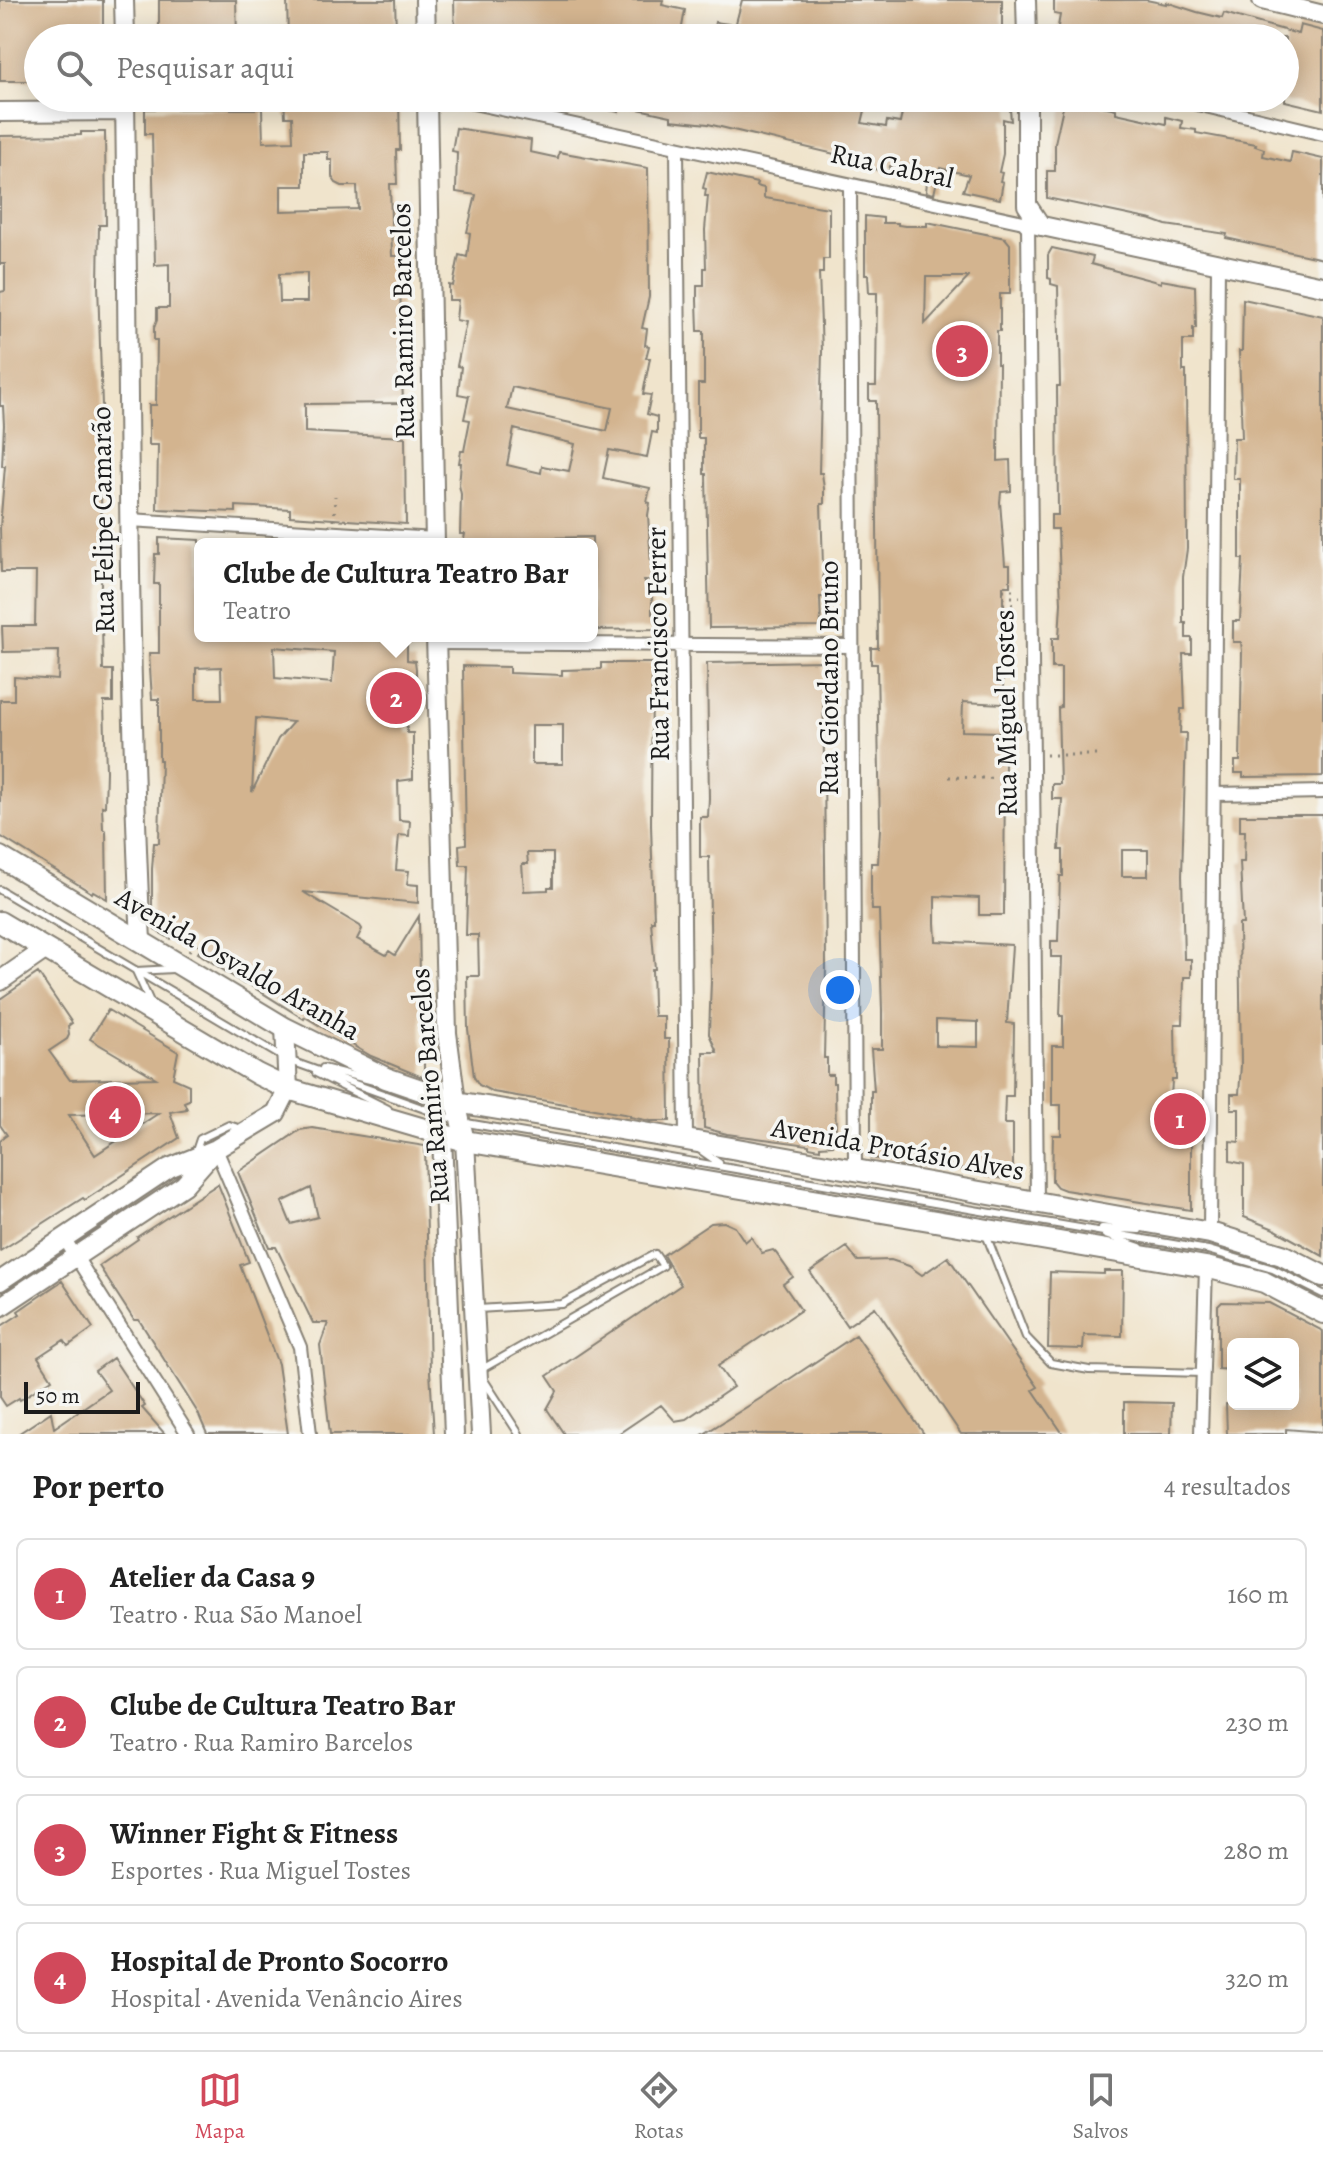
<!DOCTYPE html>
<html lang="pt">
<head>
<meta charset="utf-8">
<style>
  body { margin:0; font-family:Alegreya,serif; background:#f6f6f6; color:#222 }
  .controls { position:absolute; right:24px; bottom:24px; display:grid; overflow:hidden; border-radius:12px; box-shadow:0 4px 20px #0003 }
  .controls button { width:72px; height:72px; display:grid; place-items:center; padding:0; border:0; border-bottom:2px solid #e0e0e0; background:#fff; color:#222; font:40px sans-serif }
  .scale { position:absolute; left:24px; bottom:20px; width:116px; box-sizing:border-box; padding-left:8px; border:4px solid #1c1c1c; border-top:0; font-size:22px; line-height:28px; white-space:nowrap; color:#1c1c1c; -webkit-text-stroke:6px #f6f6f2; paint-order:stroke }
  .you { position:absolute; left:840px; top:990px; width:28px; height:28px; margin:-20px; border:6px solid #fff; border-radius:50%; background:#1a73e8; box-shadow:0 0 0 12px #1a73e833 }
  .badge { display:grid; place-items:center; width:52px; height:52px; border-radius:50%; background:#d1495b; color:#fff; font-size:26px; font-weight:700 }
  .pin { position:absolute; translate:-50% -50%; border:4px solid #fff; box-shadow:0 2px 8px #0006 }
  .popup { position:absolute; left:194px; top:538px; width:404px; height:104px; box-sizing:border-box; display:grid; place-content:center; border-radius:12px; background:#fff; filter:drop-shadow(0 2px 6px #0005); font-size:26px; white-space:nowrap; color:#767676 }
  .popup b { font-size:30px; color:#222 }
  .popup::after { content:''; position:absolute; left:50%; top:100%; margin-left:-16px; border:16px solid transparent; border-top-color:#fff }
  .list { margin:0; padding:0; list-style:none }
  h2 { display:flex; justify-content:space-between; align-items:center; height:104px; margin:0; padding:0 32px; font-size:34px }
  h2 small { font-size:26px; font-weight:400; color:#767676 }
  .list li { display:grid; grid-template-columns:52px 1fr auto; gap:24px; align-items:center; box-sizing:border-box; height:112px; margin:0 16px 16px; padding:0 16px; border:2px solid #e0e0e0; border-radius:12px }
  .list b { display:block; font-size:30px; white-space:nowrap }
  .list p { margin:0; font-size:26px; white-space:nowrap; color:#767676 }
  .list em { font-size:26px; font-style:normal; color:#767676 }
  .icon { flex:none; width:44px; height:44px; fill:none; stroke:currentColor; stroke-width:2; stroke-linecap:round; stroke-linejoin:round }
  .map { position:relative; flex:none; width:1323px; height:1434px; overflow:hidden }
  .search { position:absolute; background:#fff; box-shadow:0 4px 20px #0003; left:24px; right:24px; top:24px; height:88px; display:flex; align-items:center; gap:20px; box-sizing:border-box; padding:0 28px; border-radius:44px; color:#767676; font-size:30px }
  .sheet { height:616px; background:#fff }
  nav { display:flex; justify-content:space-around; align-items:center; box-sizing:border-box; height:112px; border-top:2px solid #e0e0e0; background:#fff; font-size:22px; color:#767676 }
  nav a { display:grid; justify-items:center; gap:4px }
  nav .on { color:#d1495b }
  .map>svg:first-child { display:block }
  .building { fill:#d3b48f; fill-rule:evenodd }
  .lines { fill:none; stroke-linecap:round; stroke-linejoin:round }
  .lane-casing { stroke:#868074; stroke-width:10 }
  .street-casing { stroke:#868074; stroke-width:16 }
  .secondary-casing { stroke:#868074; stroke-width:22 }
  .primary-casing { stroke:#868074; stroke-width:24 }
  .path { stroke:#868074; stroke-width:3; stroke-dasharray:2 6; stroke-linecap:butt }
  .lane { stroke:#fff; stroke-width:6 }
  .street { stroke:#fff; stroke-width:12 }
  .secondary { stroke:#fff; stroke-width:18 }
  .primary { stroke:#fff; stroke-width:20 }
  .labels { text-anchor:middle; dominant-baseline:central; stroke-width:7; stroke-linejoin:round; paint-order:stroke }
  .street-label { font-size:28px; fill:#1c1c1c; stroke:#f6f6f2 }
</style>
</head>
<body>
<div class="map">
<svg width="1323" height="1434" viewBox="0 0 1323 1434">
  <rect width="100%" height="100%" fill="#f6f6f2"/>
  <filter id="ink" filterUnits="userSpaceOnUse"><feTurbulence type="fractalNoise" baseFrequency=".0125" numOctaves="2"/><feDisplacementMap in="SourceGraphic" scale="16" xChannelSelector="R" yChannelSelector="G"/><feConvolveMatrix kernelMatrix="1 2 1 2 8 2 1 2 1" color-interpolation-filters="sRGB"/></filter>
  <filter id="wash" filterUnits="userSpaceOnUse"><feTurbulence type="fractalNoise" baseFrequency=".006" numOctaves="4" result="noise"/><feDisplacementMap in="SourceGraphic" scale="32" xChannelSelector="R" yChannelSelector="G"/><feGaussianBlur stdDeviation="1.8" result="paint"/><feColorMatrix in="noise" values="0 0 0 0 0 0 0 0 0 0 0 0 0 0 0 0 0 1.4 0 .05"/><feComposite in="paint" operator="in"/></filter>
  <g filter="url(#wash)">
    <rect width="100%" height="100%" fill="#f0e4cc"/>
    <g id="blocks">
      <path class="building" d="M0 0H103V38H38V81H0Z
        M159 0H236L237 36 159 37Z
        M287 0H395L396 30H390V38H288Z
        M454 0H663L662 5 685 10 680 38H455Z
        M742 0H1002V38L947 34V38H765L767 30 736 23Z
        M1054 0H1146L1166 4V2L1197 12 1222 18 1224 13 1298 34 1300 25 1323 31V110L1285 101V38H1056L1060 15 1054 14Z
        M715 22 736 25 734 38H712Z
        M284 98H399L400 150H396L397 184H390L392 256H402L400 319 403 403 305 404V432L405 437 406 524 290 516V509L236 506V512L157 509 158 445H149V405H156L157 340H154V328L157 320V308H169V264L155 265 152 134H145V109H262L263 142 293 141 292 117H285ZM304 152H328V160H332V177L336 183 342 186H357L358 209 281 211V186H304ZM307 273V302H280L279 274Z
        M581 98H868L862 123 886 127 887 121 900 123 905 98H1009L1011 121 1003 119V154L999 172 1002 173 1000 181 1003 182 1000 199 963 191 969 175 940 168 934 194 926 192 928 171 890 166 889 172 859 166 860 160 708 124 671 120V116L620 105 619 112 580 104Z
        M1065 98 1116 109V113L1166 124V117L1182 121 1181 128 1196 130V133L1256 144 1255 146 1264 149 1263 156 1290 162 1292 152 1323 159V259L1226 238 1227 234 1166 225 1152 220 1047 198V171H1055V143Z
        M456 128 531 140 530 152 558 158 559 152 648 168 649 297 642 328 647 329 645 345 649 346 646 358H650L643 394 651 395 647 414 657 417V433L652 432 647 457 609 450 603 478 650 488 647 502 650 503 648 515 652 580H644L652 598V614H658V629L593 630 592 537 544 538V544H463L465 534H460L461 494 459 485 461 463H459L461 451H464L470 420 464 419 469 396 458 394 461 367 457 366 466 322 456 320 458 300H449V285L453 286 459 255 467 257 470 233 467 232 476 195 456 192 457 152 452 151ZM512 387 612 408 607 431 507 409ZM514 429 575 444 569 471 542 466 541 473 507 465Z
        M81 132H105L106 225H99L98 284 102 406 101 514 103 528H110V543H102L100 625H102L103 670H113V702H104L106 771 105 807 102 806 103 829 106 831 107 899 93 891 92 893 0 836V700H14V677L58 680 59 651 3 652 2 626H35L36 572H1L0 528 5 466H2L4 425 3 406H0V292L5 291V264H0V136L81 135Z
        M707 172 757 183 756 186 764 188V198L829 208V259H823V273H819L822 351 819 473H822L824 489V504H821L824 597H820L821 627 709 628 706 474H704V438H698V384H704V331H698L697 300V285H704V268H706L705 230 708 196H705L706 189 703 188Z
        M865 216 883 218V223H898V225L905 226H927V222L1005 238 1010 244V294H1000V331H997V364H999L998 461 1010 460 1011 491 1001 492 1000 502 1005 565H1010V586H1003V704L963 702 962 731 1001 732V755L1005 757 1004 915H979V898L935 896V923L936 941 1012 945 1007 1023 1014 1024 1013 1096H1005L1004 1124H1013V1180L984 1176V1173L961 1169H942V1167L905 1166V1162L871 1158V1091H874L871 1049H882V1011L879 910H872L871 891V863H878L880 829 877 664H871V648H878L876 401H869V386H876L877 293H869L868 274H865ZM926 277H969L925 324ZM936 1020 978 1022V1047L936 1046Z
        M1052 248 1093 257 1091 264 1131 275 1161 283V280L1195 286 1196 328H1193V340H1183V371H1186L1187 549 1183 577V623H1186V638H1192V654H1183L1185 709H1181L1180 733H1186L1182 876 1184 959H1191V977H1184L1183 1024H1175L1176 1080H1172L1170 1116H1191V1210L1065 1190 1057 1187 1052 1181 1053 1135H1061V1105H1052V1046H1063V1016H1060L1062 957H1051V941H1058L1060 876H1063V850H1059L1062 799H1052V784H1060L1058 708 1061 707V668H1052V638H1059L1061 603 1058 529H1051V515H1058L1057 386H1060L1058 286 1051 284V279L1048 278V255ZM1122 850H1148V876H1122Z
        M1243 299 1323 316V776L1243 777V773H1235V761H1240L1242 651 1241 642H1233V621H1240L1243 559H1240V479H1233L1234 438H1242L1239 351H1242Z
        M159 538 200 540V636H407V660L415 661 416 669V703H406L407 733H413V779L398 781 399 820 410 821 409 836 399 835 396 870 409 871 407 884 418 885V903L303 892 360 926 362 929 357 939 386 955 389 951 395 955 419 916 421 1040 424 1052V1073L422 1077 371 1056 305 1017 304 1019 245 982 244 984 198 953 202 947 176 931 171 939 155 930 152 914V869L154 843H159L161 760H159V699H152L149 653H159V584H154L155 554H159ZM274 647 334 652 332 683 275 678ZM221 667 222 699H196V668ZM256 718 293 722 278 739 252 792Z
        M823 661 826 966 824 1058H827V1075H833V1083H835L836 1137H833V1145L820 1146V1149L809 1147V1145L727 1134 704 1128 703 1052H717L709 1034 711 981 709 857H700V817H708L709 798 707 663Z
        M601 663H652L651 825 654 921H651L655 969H652L653 1005 654 1016H664V1039H669L670 1121H650L630 1117V1115L493 1092 479 1085 474 1077 468 1029 467 976H479L478 935H466L468 865H460L459 845 466 844 463 666 509 667V673L562 675V670L601 669ZM532 725H563V764H532ZM527 853H553V887H548V890L524 891 522 864H528Z
        M1240 815H1323V1256L1274 1229 1244 1217V1164L1230 1161V1141L1239 1142V1109H1231V1094H1239L1241 1065 1239 924H1243L1240 862H1244L1245 831H1240Z
        M38 973 72 1023 68 1026 69 1035 67 1039 49 1051 70 1080 156 1078 90 1039 108 1010 178 1052 173 1078 189 1085V1100L184 1102 187 1109 170 1112 179 1138 85 1200 83 1198 0 1251V1140L7 1135 0 1125V999ZM159 1113 95 1155 69 1115Z
        M312 1128 425 1146 430 1372 434 1434H330L320 1345 328 1323H313L276 1247H269L238 1172 300 1130ZM311 1188 318 1217 291 1224 282 1202Z
        M218 1184 249 1262 240 1265 278 1364 288 1434H207L198 1413 139 1320H134L99 1266 138 1239 137 1237Z
        M724 1222 735 1227 745 1242 751 1237 762 1253 773 1250 776 1253 793 1277 783 1284 801 1310 718 1366 733 1387 686 1419 675 1421 661 1405 618 1434H564L547 1409 557 1391 547 1376 681 1285 663 1255 711 1223Z
        M847 1247 858 1261 891 1260 909 1266 922 1275 948 1257 1038 1387 1033 1390 1063 1434H961L875 1307 847 1326 810 1272Z
        M1104 1271H1123L1122 1336 1084 1335 1083 1349 1048 1348 1050 1272 1104 1274Z
        M62 1281 93 1328 68 1346 64 1340 38 1357 52 1379 20 1400 19 1398 6 1406 0 1397V1327L20 1314 18 1311Z
        M1222 1302 1269 1303 1323 1331V1432L1286 1429V1434H1227L1226 1404H1293V1344H1233V1370L1218 1369V1306Z
        M856 1335 924 1434H704L761 1398Z
        M113 1358 145 1406 142 1408 165 1434H18L51 1412 54 1428 109 1390 95 1371Z
        M1124 1402 1172 1403 1171 1434H1124Z"/>
    </g>
  </g>
  <g filter="url(#ink)">
    <use href="#blocks" fill-opacity="0" stroke="#868074" stroke-width="2"/>
    <g class="lines">
      <defs>
        <path id="lane" d="M0 890 284 1058
          M136 971 173 969
          M136 971 151 1004
          M288 1060 461 1122 1208 1250 1273 1269 1323 1294
          M323 1068 374 1081
          M316 1073 388 1109
          M699 1149 719 1163
          M195 1154 200 1139 229 1125 241 1129
          M1102 1228 1139 1230
          M985 1232 1026 1337 1051 1363 1089 1370 1203 1373
          M1105 1235 1140 1247
          M478 1309 562 1304 655 1254 663 1266 482 1369
          M484 1380 519 1434"/>
        <path id="street" d="M450 98 1028 223 1037 1202
          M1172 98 1323 134
          M677 147 686 1140
          M850 185 855 1170
          M130 520 435 539
          M437 643 852 646
          M1215 794 1323 792
          M216 1149 300 1347 310 1434
          M1210 1233 1218 264
          M64 1238 188 1434
          M1201 1434 1206 1267"/>
        <path id="secondary" d="M124 0 125 38
          M425 0 426 38
          M1026 0 1027 38
          M1262 0 1323 15
          M125 98C129 379 127 660 141 941
          M427 98 435 544
          M1027 98V205L1041 226
          M0 112 125 111
          M1028 223 1323 286
          M436 636 447 1033 456 1102 465 1141 481 1434
          M0 981 46 949
          M442 1136 454 1434
          M0 1281 169 1168 216 1149 276 1113 288 1089 285 1028
          M0 1307 184 1185 213 1152"/>
        <path id="primary" d="M0 857 285 1028 386 1078 456 1102 686 1140 1210 1233 1282 1255 1323 1276
          M0 922 257 1074 288 1089 465 1141 1206 1267 1264 1282 1323 1313"/>
      </defs>
      <use href="#lane" class="lane-casing"/>
      <use href="#street" class="street-casing"/>
      <use href="#secondary" class="secondary-casing"/>
      <use href="#primary" class="primary-casing"/>
      <path class="path" d="M334 521 335 496
        M1003 590H1016
        M1003 597H1020
        M1003 604H1017
        M1046 755H1097
        M949 777 1019 779
        M1004 792 1019 793
        M189 951 197 937"/>
      <use href="#lane" class="lane"/>
      <use href="#street" class="street"/>
      <use href="#secondary" class="secondary"/>
      <use href="#primary" class="primary"/>
    </g>
  </g>
  <g class="labels">
    <g class="street-label">
      <text transform="translate(892 166) rotate(12)">Rua Cabral</text>
      <text transform="translate(403 321) rotate(-91)">Rua Ramiro Barcelos</text>
      <text transform="translate(103 520) rotate(-91)">Rua Felipe Camarão</text>
      <text transform="translate(658 644) rotate(-91)">Rua Francisco Ferrer</text>
      <text transform="translate(829 678) rotate(-90)">Rua Giordano Bruno</text>
      <text transform="translate(1006 713) rotate(-91)">Rua Miguel Tostes</text>
      <text transform="translate(238 964) rotate(30)">Avenida Osvaldo Aranha</text>
      <text transform="translate(430 1086) rotate(-95)">Rua Ramiro Barcelos</text>
      <text transform="translate(898 1149) rotate(10)">Avenida Protásio Alves</text>
    </g>
  </g>
</svg>
<div class="controls">
<button><svg class="icon" aria-label="layers" viewBox="0 0 24 24"><path d="M12 4l9 5-9 5-9-5zM3 14l9 5 9-5"/></svg></button>
</div>
<div class="scale">50 m</div>
<div class="you"></div>
<div class="pin badge" style="left:1180px;top:1119px">1</div>
<div class="pin badge" style="left:396px;top:698px">2</div>
<div class="popup"><b>Clube de Cultura Teatro Bar</b>Teatro</div>
<div class="pin badge" style="left:962px;top:351px">3</div>
<div class="pin badge" style="left:115px;top:1112px">4</div>
<div class="search"><svg class="icon" aria-label="search" viewBox="0 0 24 24"><circle cx="10" cy="10" r="6"/><path d="M15 15l6 6"/></svg>Pesquisar aqui</div>
</div>
<section class="sheet">
<h2>Por perto<small>4 resultados</small></h2>
<ul class="list">
<li><span class="badge">1</span><div><b>Atelier da Casa 9</b><p>Teatro · Rua São Manoel</p></div><em>160 m</em></li>
<li><span class="badge">2</span><div><b>Clube de Cultura Teatro Bar</b><p>Teatro · Rua Ramiro Barcelos</p></div><em>230 m</em></li>
<li><span class="badge">3</span><div><b>Winner Fight &amp; Fitness</b><p>Esportes · Rua Miguel Tostes</p></div><em>280 m</em></li>
<li><span class="badge">4</span><div><b>Hospital de Pronto Socorro</b><p>Hospital · Avenida Venâncio Aires</p></div><em>320 m</em></li>
</ul>
</section>
<nav>
<a class="on"><svg class="icon" aria-label="map" viewBox="0 0 24 24"><path d="M3 6l6-2 6 2 6-2v14l-6 2-6-2-6 2zM9 4v14M15 6v14"/></svg>Mapa</a>
<a><svg class="icon" aria-label="directions" viewBox="0 0 24 24"><path d="M12 3l9 9-9 9-9-9zM9 14v-3h6M13 9l2 2-2 2"/></svg>Rotas</a>
<a><svg class="icon" aria-label="saved" viewBox="0 0 24 24"><path d="M7 4h10v16l-5-4-5 4z"/></svg>Salvos</a>
</nav>
</body>
</html>
